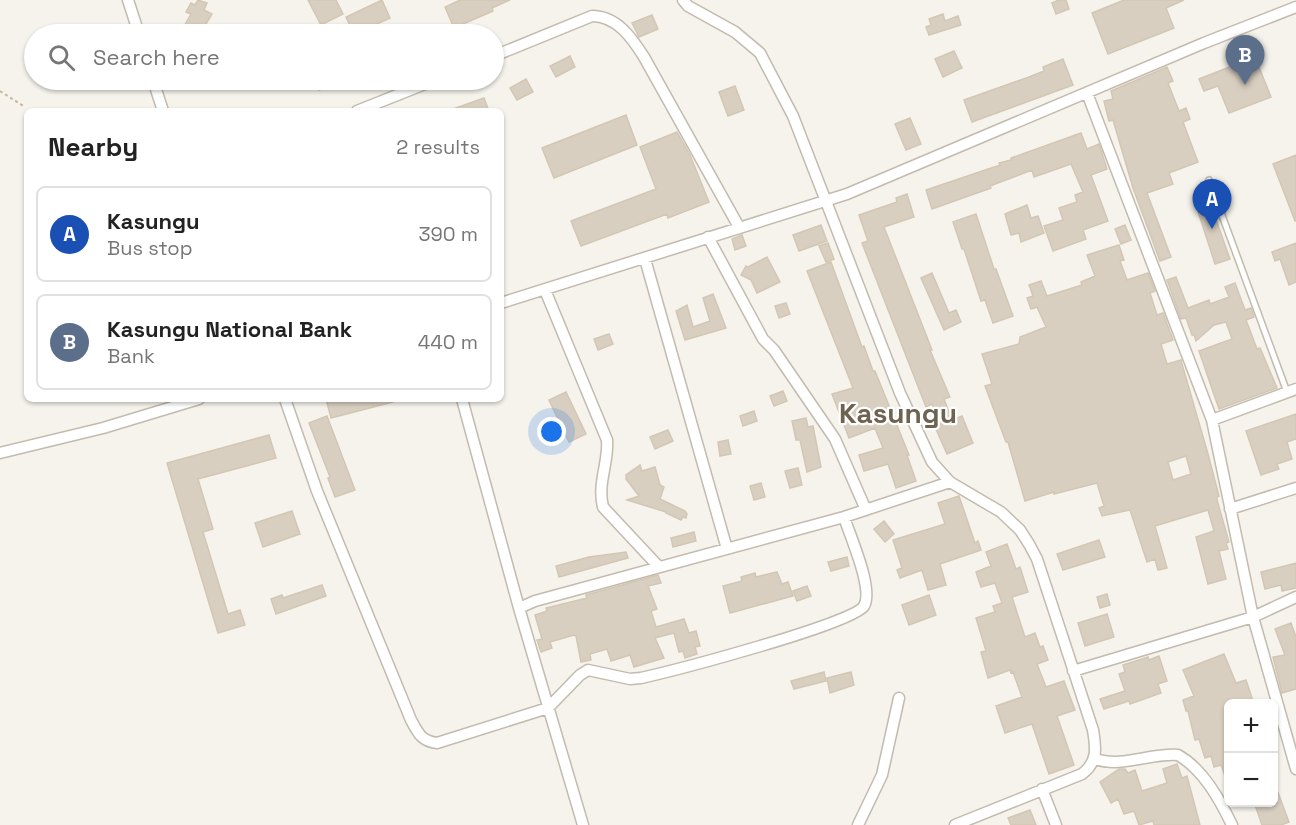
<!DOCTYPE html>
<html lang="en">
<head>
<meta charset="utf-8">
<style>
  body { margin:0; font-family:"Space Grotesk",sans-serif; background:#f2f2f2; color:#222 }
  .controls { position:absolute; right:18px; bottom:18px; display:grid; overflow:hidden; border-radius:9px; box-shadow:0 2px 4px #0004 }
  .controls button { width:54px; height:54px; display:grid; place-items:center; padding:0; border:0; border-bottom:2px solid #e0e0e0; background:#fff; color:#222; font:30px sans-serif }
  .you { position:absolute; left:552px; top:432px; width:21px; height:21px; margin:-15px; border:4px solid #fff; border-radius:50%; background:#1a73e8; box-shadow:0 0 0 9px #1a73e833 }
  .badge { display:grid; place-items:center; width:39px; height:39px; border-radius:50%; background:#1a73e8; color:#fff; font-size:20px; font-weight:700 }
  .pin { position:absolute; translate:-50% -50px; filter:drop-shadow(0 2px 3px #0008) }
  .pin::after { content:''; position:absolute; top:32px; width:21px; height:18px; background:inherit; clip-path:polygon(0 0,100% 0,50% 100%) }
  .list { margin:0; padding:0; list-style:none }
  h2 { display:flex; justify-content:space-between; align-items:center; height:78px; margin:0; padding:0 24px; font-size:26px }
  h2 small { font-size:20px; font-weight:400; color:#767676 }
  .list li { display:grid; grid-template-columns:39px 1fr auto; gap:18px; align-items:center; box-sizing:border-box; height:96px; margin:0 12px 12px; padding:0 12px; border:2px solid #e0e0e0; border-radius:9px }
  .list b { display:block; font-size:22px; white-space:nowrap }
  .list p { margin:0; font-size:20px; white-space:nowrap; color:#767676 }
  .list em { font-size:20px; font-style:normal; color:#767676 }
  .icon { flex:none; width:33px; height:33px; fill:none; stroke:currentColor; stroke-width:2; stroke-linecap:round; stroke-linejoin:round }
  .map { position:relative; flex:none; width:1296px; height:825px; overflow:hidden }
  .search { position:absolute; background:#fff; box-shadow:0 2px 4px #0004; left:24px; top:24px; width:480px; height:66px; display:flex; align-items:center; gap:15px; box-sizing:border-box; padding:0 21px; border-radius:33px; color:#767676; font-size:22px }
  .panel { position:absolute; background:#fff; box-shadow:0 2px 4px #0004; left:24px; top:108px; width:480px; height:294px; border-radius:9px }
  .map>svg:first-child { display:block }
  .building { fill:#d8cfc1; stroke:#d3c7b4; stroke-width:1.5; fill-rule:evenodd }
  .lines { fill:none; stroke-linecap:round; stroke-linejoin:round }
  .lane-casing { stroke:#c2bbae; stroke-width:8 }
  .street-casing { stroke:#c2bbae; stroke-width:13 }
  .path { stroke:#c4b79f; stroke-width:2; stroke-dasharray:3 3; stroke-linecap:butt }
  .lane { stroke:#fff; stroke-width:5 }
  .street { stroke:#fff; stroke-width:10 }
  .labels { text-anchor:middle; dominant-baseline:central; stroke-width:4.5; stroke-linejoin:round; paint-order:stroke }
  .district-label { font-size:28px; font-weight:bold; fill:#6e6250; stroke:#fff }
</style>
</head>
<body>
<div class="map">
<svg width="1296" height="825" viewBox="0 0 1296 825">
  <rect width="100%" height="100%" fill="#f6f3ec"/>
  <path class="building" d="M198 0 207 3 204 10 212 14 200 34H195L183 28 191 14 186 12 191 3 195 5Z
    M308 0H336L343 14 321 25Z
    M382 0 390 18 354 34 346 17Z
    M460 0H510L492 8 493 11 454 28 445 7Z
    M1059 0H1066L1069 9 1056 14 1052 3Z
    M1124 0H1184L1166 8 1174 28 1108 54 1092 13Z
    M943 14 945 21 958 16 961 25 929 35 926 27 931 25 929 19Z
    M652 15 658 29 639 37 632 23Z
    M954 51 962 68 943 77 935 59Z
    M570 56 575 67 556 77 550 66Z
    M1255 57 1271 97 1229 113 1218 86 1204 91 1199 79Z
    M1063 59 1073 85 972 122 964 100 1029 77 1044 71 1043 67Z
    M1167 67 1173 81 1168 83 1179 111 1186 108 1190 119 1183 122 1198 162 1169 173 1173 184 1147 193 1171 257 1160 261 1133 188 1113 120 1109 121 1104 101 1113 99 1111 91Z
    M526 79 533 92 517 100 510 88Z
    M315 80H345L319 90Z
    M735 86 744 110 728 116 719 92Z
    M484 98 489 111H451L450 110Z
    M626 115 637 145 554 178 542 148Z
    M910 118 921 144 906 150 895 124Z
    M677 132 690 155 709 202 668 218 667 214 581 246 571 221 656 189 640 147Z
    M1081 133 1087 149 1099 144 1107 169 1091 175 1108 221 1083 230 1086 239 1053 251 1044 226 1063 220 1059 208 1077 202 1075 195 1083 192 1071 164 1034 177 1032 170 990 186 991 188 932 209 926 190 1000 165 999 163 1011 160V158Z
    M1296 155V221H1295L1273 164Z
    M907 194 914 217 884 227 932 350H930L950 397 944 399 952 420 962 416 973 443 947 454 935 427 940 425 932 404 926 407 862 243 868 241 859 215 897 202 896 198Z
    M1207 194 1230 259 1215 264 1194 199Z
    M1027 205 1031 218 1038 216 1044 233 1021 242 1019 233 1011 235 1005 214Z
    M976 214 994 269H996L1013 316 993 323 985 300 981 301 964 249H962L953 222Z
    M821 225 827 241 799 251 793 235Z
    M1125 225 1131 240 1121 244 1115 229Z
    M742 235 746 246 735 250 732 239Z
    M828 243 834 259 826 262 819 246Z
    M1296 243V282L1289 285 1280 259 1275 261 1272 252Z
    M1119 245 1124 260 1120 261 1127 280 1148 273 1155 291 1150 293 1157 315 1163 313 1173 340 1161 344 1167 364 1181 360 1182 364 1208 454 1219 496 1217 497V500L1229 542 1226 543 1228 549 1219 551 1226 579 1208 584 1196 537 1214 531 1208 510 1155 526 1167 568 1158 570 1155 559 1147 562 1130 510 1102 516 1099 508 1104 506 1097 483 1054 494V492L1025 501 1008 442H1006L985 386 992 384 982 354 1019 344 1020 337 1046 327 1037 307 1031 309 1027 298 1033 296 1029 285 1041 281 1047 296 1082 285 1081 282 1095 276 1087 255ZM1186 456 1191 474 1173 480 1168 462Z
    M767 257 780 282 757 293 751 280 741 275 746 266 748 267Z
    M831 262 862 347 864 346 873 371H875L909 455H907L916 481 896 488 888 464 864 471 859 455 883 448 875 428 849 438 832 394 853 388 807 271Z
    M932 273 949 313 956 310 961 322 944 330 921 278Z
    M1176 277 1188 308 1209 300 1210 304 1229 297 1225 287 1235 283 1245 310 1251 308 1254 317 1246 320 1257 349 1260 348 1277 388 1219 409 1199 351 1232 339 1226 322 1214 325 1196 341 1194 335H1192L1186 318 1181 319 1167 280Z
    M713 294 726 328 685 340 676 311 687 305 693 327 710 321 703 298Z
    M786 303 790 314 779 318 775 306Z
    M609 334 613 344 598 350 594 339Z
    M783 391 787 401 774 406 770 396Z
    M566 392 586 434 569 442 549 400Z
    M326 399H392L393 402 331 418Z
    M754 411 757 421 743 426 740 416Z
    M1296 414V439L1287 442 1292 459 1277 464 1279 469 1261 475 1246 431Z
    M327 416 355 490 335 497 328 478 330 477 309 423Z
    M806 418 808 427 813 426 821 467 807 472 800 440H796L792 421Z
    M668 430 673 441 655 449 650 437Z
    M269 435 276 458 198 479 213 529 203 532 228 614 240 610 245 625 218 633 167 463Z
    M728 440 731 454 720 456 718 442Z
    M640 465 642 471 655 467 660 485 664 487 660 499 685 511 687 514 686 518 683 517 681 520 666 513V512L627 500 639 496 626 479V475Z
    M798 468 802 485 790 488 785 471Z
    M761 483 765 497 754 500 750 486Z
    M959 496 975 543 978 541 981 550 940 564 946 585 928 590 922 570 900 578 897 570 902 568 893 540 945 524 938 503Z
    M292 511 300 534 263 547 255 523Z
    M884 521 894 534 885 542 874 529Z
    M694 532 696 541 673 547 671 538Z
    M1099 540 1105 557 1063 570 1057 554Z
    M1007 544 1016 569 1020 567 1028 592 1012 597 1025 637 1035 633 1040 647 1043 646 1048 660 1037 664 1046 687 1064 681 1075 710 1057 716 1074 765 1049 774 1032 724 1005 733 996 706 1022 697 1013 672 1011 673 1010 670 988 678 981 652 986 651 976 618 995 612 993 606 1002 603 995 583 981 587 976 572 991 566 986 552Z
    M626 552 628 558 559 577 556 566 589 557Z
    M847 557 849 566 831 571 828 562Z
    M1296 563V588L1282 591 1281 585 1265 589 1261 572Z
    M777 572 782 584 788 582 793 596 730 613 723 586 742 581 741 577 755 573 756 577Z
    M658 575 661 583 648 586 657 609 651 611 656 627 684 619 689 633 696 631 700 646 695 647 697 654 685 658 683 651 679 652 674 633 655 638 664 658 634 667 630 655 611 661 607 649 590 654 591 660 581 662 576 636 574 635 550 642 552 648 541 652 537 640 542 639 535 615 547 611 546 608 587 598 586 595Z
    M322 585 326 596 276 614 271 599 282 595 283 598Z
    M807 586 811 596 797 601 793 591Z
    M1107 594 1110 605 1100 608 1097 597Z
    M929 595 936 615 909 625 902 605Z
    M1107 614 1114 637 1085 646 1078 623Z
    M1291 623 1296 637V689L1282 693 1273 657 1285 655 1275 629Z
    M1224 654 1236 683 1246 680 1254 704H1228V781H1227L1221 765 1214 767 1211 756 1205 758 1199 739 1195 740 1188 711H1186L1183 700 1194 696 1183 670Z
    M1159 656 1167 681 1158 684 1161 693 1130 704 1129 701 1104 709 1100 699 1125 691 1119 674 1125 672 1123 665 1148 657 1149 660Z
    M824 672 826 681 794 689 791 681Z
    M851 672 854 685 830 693 827 678Z
    M1177 764 1182 778 1187 776 1200 825H1154L1153 821 1139 825 1134 811 1124 814 1118 799 1111 803 1100 782 1119 769H1125L1128 773 1135 770 1142 791 1167 783 1163 769Z
    M1274 782 1289 822 1281 825H1262L1254 802H1274Z
    M1030 810 1036 825H1011L1008 818Z"/>
  <g class="lines">
    <defs>
      <path id="lane" d="M1209 180 1287 392"/>
      <path id="street" d="M128 0 139 34
        M683 0 688 6 735 32 760 53 793 116 900 393 932 462 950 482 1001 512 1020 530 1029 544 1037 559 1093 730C1096 748 1098 762 1082 774L955 825
        M494 56 592 16C617 16 632 38 644 57L739 227
        M153 80 163 111
        M1087 93 1212 420 1253 617 1296 769
        M357 111 435 80
        M708 237 763 339 774 350 835 439 866 510
        M645 259 727 549
        M545 290 607 440C609 462 597 483 603 507L659 567
        M501 303 847 194 1204 43 1296 7
        M285 399 317 491 411 720C418 733 421 741 437 743L548 708 580 675 588 670 630 679 641 678C672 671 853 624 864 606 874 589 850 536 844 517
        M462 399 519 608 583 825
        M1212 420 1296 389
        M0 453 103 428 199 399
        M1230 509 1296 488
        M519 608 535 601 844 517 950 482
        M1073 671 1253 617 1296 597
        M1095 759C1123 768 1149 753 1178 755 1203 769 1220 800 1232 825
        M1042 789 1056 825
        M858 825 882 775 899 698"/>
    </defs>
    <use href="#lane" class="lane-casing"/>
    <use href="#street" class="street-casing"/>
    <path class="path" d="M0 91 25 107"/>
    <use href="#lane" class="lane"/>
    <use href="#street" class="street"/>
  </g>
  <g class="labels">
    <g class="district-label">
      <text x="898" y="413">Kasungu</text>
    </g>
  </g>
</svg>
<div class="controls">
<button>+</button>
<button>−</button>
</div>
<div class="you"></div>
<div class="pin badge" style="left:1212px;top:229px;background:#1a4fb4">A</div>
<div class="pin badge" style="left:1245px;top:85px;background:#5c6f8a">B</div>
<div class="search"><svg class="icon" aria-label="search" viewBox="0 0 24 24"><circle cx="10" cy="10" r="6"/><path d="M15 15l6 6"/></svg>Search here</div>
<section class="panel">
<h2>Nearby<small>2 results</small></h2>
<ul class="list">
<li><span class="badge" style="background:#1a4fb4">A</span><div><b>Kasungu</b><p>Bus stop</p></div><em>390 m</em></li>
<li><span class="badge" style="background:#5c6f8a">B</span><div><b>Kasungu National Bank</b><p>Bank</p></div><em>440 m</em></li>
</ul>
</section>
</div>
</body>
</html>
